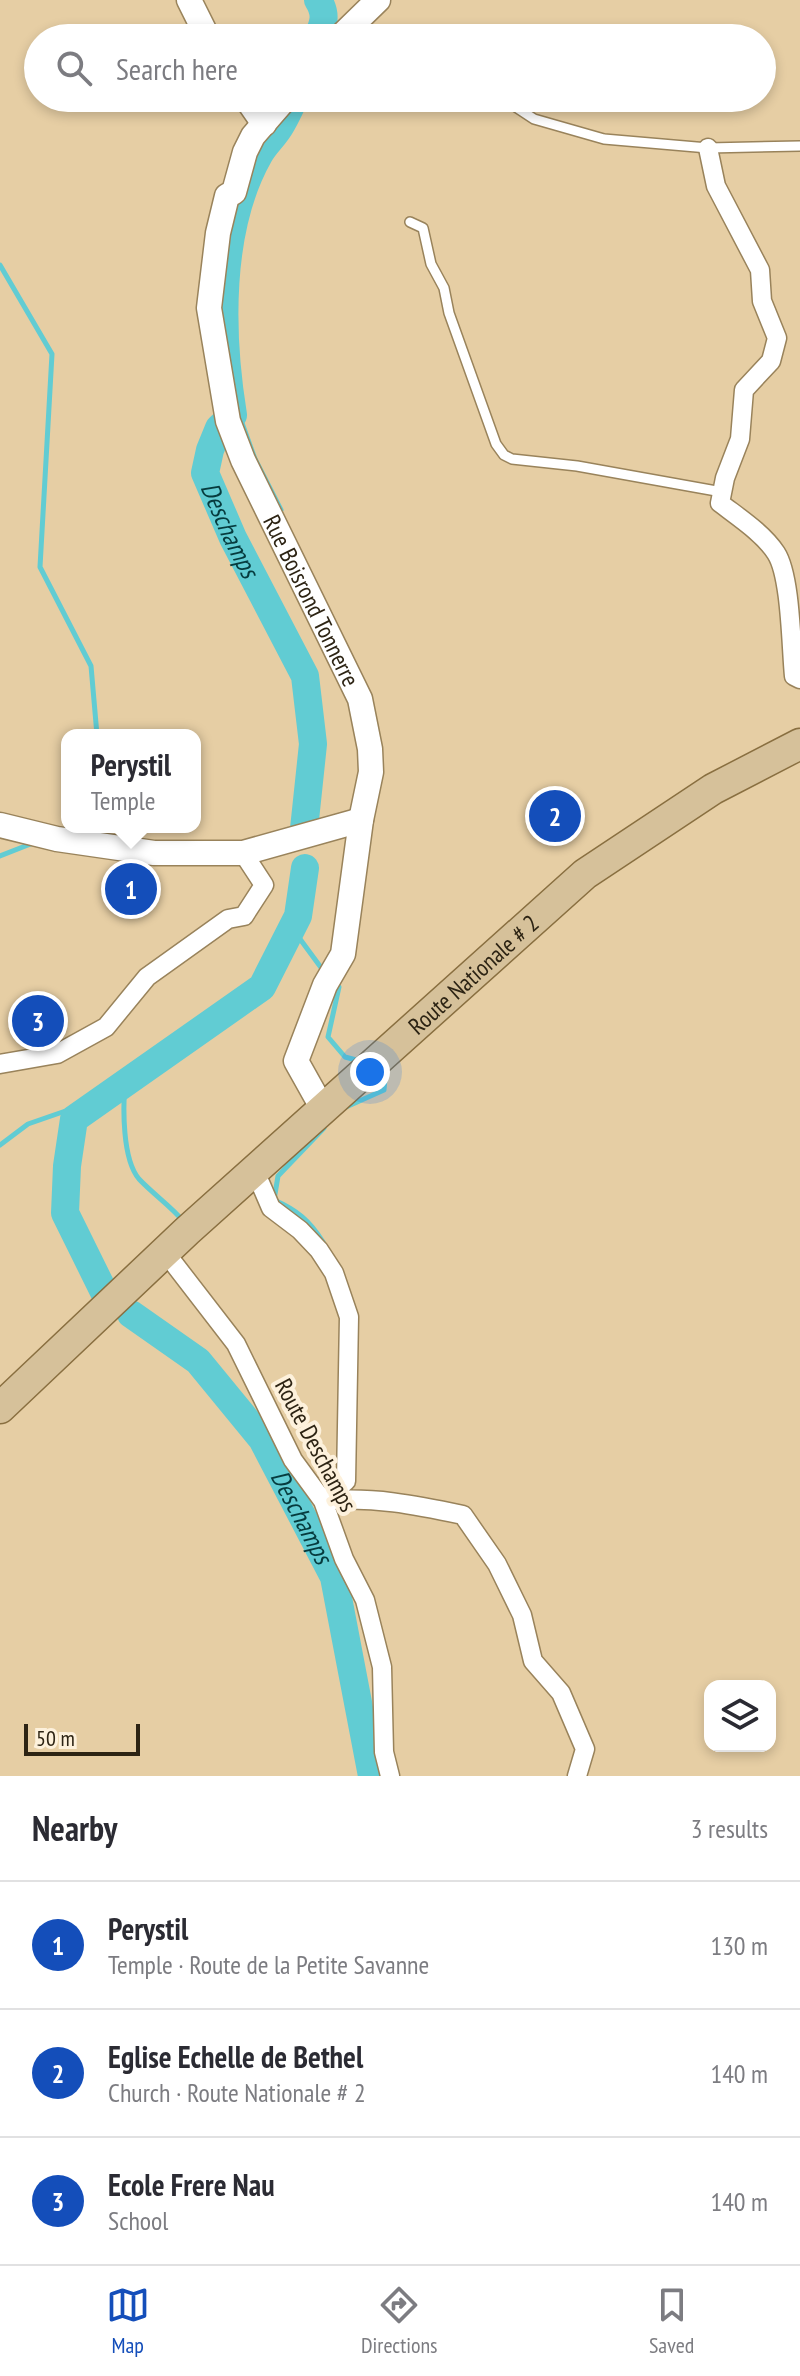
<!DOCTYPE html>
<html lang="en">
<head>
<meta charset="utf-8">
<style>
  body { margin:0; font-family:"PT Sans Narrow",sans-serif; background:#f2f2f3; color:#2b2b33 }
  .controls { position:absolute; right:24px; bottom:24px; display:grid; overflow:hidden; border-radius:16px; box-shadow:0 4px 12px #0003 }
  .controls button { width:72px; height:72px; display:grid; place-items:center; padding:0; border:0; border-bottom:2px solid #e1e1e2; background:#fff; color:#2b2b33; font:40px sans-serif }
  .scale { position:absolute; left:24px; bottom:20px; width:116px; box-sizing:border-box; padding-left:8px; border:4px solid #2d2414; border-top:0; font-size:22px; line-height:28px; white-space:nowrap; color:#2d2414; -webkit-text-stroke:6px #fdf1dc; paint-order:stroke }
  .you { position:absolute; left:370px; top:1072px; width:28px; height:28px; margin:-20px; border:6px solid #fff; border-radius:50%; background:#1a73e8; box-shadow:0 0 0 12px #1a73e833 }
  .badge { display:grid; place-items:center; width:52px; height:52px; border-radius:50%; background:#144eba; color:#fff; font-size:26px; font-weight:700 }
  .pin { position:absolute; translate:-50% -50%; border:4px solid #fff; box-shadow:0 2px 8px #0006 }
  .popup { position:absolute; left:61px; top:729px; width:140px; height:104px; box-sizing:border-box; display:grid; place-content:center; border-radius:16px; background:#fff; filter:drop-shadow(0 2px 6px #0005); font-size:26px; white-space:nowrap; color:#7c7c81 }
  .popup b { font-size:30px; color:#2b2b33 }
  .popup::after { content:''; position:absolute; left:50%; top:100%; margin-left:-16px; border:16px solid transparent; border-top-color:#fff }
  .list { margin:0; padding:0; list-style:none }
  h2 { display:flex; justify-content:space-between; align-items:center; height:104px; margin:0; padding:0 32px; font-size:34px }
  h2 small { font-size:26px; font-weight:400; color:#7c7c81 }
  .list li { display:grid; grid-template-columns:52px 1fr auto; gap:24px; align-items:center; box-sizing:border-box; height:128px; padding:0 32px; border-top:2px solid #e1e1e2 }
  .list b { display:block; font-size:30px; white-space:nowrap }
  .list p { margin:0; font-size:26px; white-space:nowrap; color:#7c7c81 }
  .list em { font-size:26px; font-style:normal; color:#7c7c81 }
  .icon { flex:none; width:44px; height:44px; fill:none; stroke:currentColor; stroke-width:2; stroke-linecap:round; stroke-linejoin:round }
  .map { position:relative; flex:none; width:800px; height:1776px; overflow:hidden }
  .search { position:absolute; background:#fff; box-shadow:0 4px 12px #0003; left:24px; right:24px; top:24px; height:88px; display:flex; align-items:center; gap:20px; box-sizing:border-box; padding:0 28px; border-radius:44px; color:#7c7c81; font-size:30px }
  .sheet { height:488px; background:#fff }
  nav { display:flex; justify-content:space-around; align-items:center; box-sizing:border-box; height:112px; border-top:2px solid #e1e1e2; background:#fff; font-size:22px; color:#7c7c81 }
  nav a { display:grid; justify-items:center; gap:4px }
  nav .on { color:#144eba }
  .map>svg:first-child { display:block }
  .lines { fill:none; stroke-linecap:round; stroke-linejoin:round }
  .stream { stroke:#61ccd3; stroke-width:5 }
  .river { stroke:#61ccd3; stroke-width:28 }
  .service-casing { stroke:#99835b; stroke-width:12 }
  .minor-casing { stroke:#99835b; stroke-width:21 }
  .tertiary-casing { stroke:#99835b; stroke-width:27 }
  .primary-casing { stroke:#896f40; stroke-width:33 }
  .service { stroke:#fff; stroke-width:9 }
  .minor { stroke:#fff; stroke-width:18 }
  .tertiary { stroke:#fff; stroke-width:24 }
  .primary { stroke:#d6c19a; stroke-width:30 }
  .labels { text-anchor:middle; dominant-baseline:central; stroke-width:8; stroke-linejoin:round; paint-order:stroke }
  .street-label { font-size:24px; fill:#2d2414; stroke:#fdf1dc }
  .water-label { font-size:26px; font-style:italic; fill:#063b3e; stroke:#fdf1dc }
</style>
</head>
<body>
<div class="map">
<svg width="800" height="1776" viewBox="0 0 800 1776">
  <rect width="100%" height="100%" fill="#e6cea4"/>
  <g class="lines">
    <path class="stream" d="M0 265 52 354 40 567 91 666 97 735
      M237 409 255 459 281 510
      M0 856 33 843
      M291 931 300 939 325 973
      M335 983 339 987 328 1037 345 1057 360 1061
      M125 1082C123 1107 122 1159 139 1179 153 1194 171 1206 184 1222
      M346 1107 384 1090 385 1079 379 1072
      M0 1145 28 1124 100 1099
      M323 1242C310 1221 297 1210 274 1200L278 1176 324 1128"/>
    <g class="river">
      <path d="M317 38C324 24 327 14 318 0"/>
      <path id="s1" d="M295 98C290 107 286 117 281 125 275 136 265 144 259 155 217 229 220 335 233 415L219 428 210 450 205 473 233 538 305 676 313 744 304 829"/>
      <path d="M104 1292 65 1213 67 1166 74 1119 262 987 298 916 305 868"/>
      <path id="s2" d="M131 1314 198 1361 262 1439 334 1577 372 1776"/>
    </g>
    <defs>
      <path id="service" d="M352 28 373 38
        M502 98 534 119 604 139 708 148 800 146
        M410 222 423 228 431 264 444 288 449 313 496 444 504 455 512 459 577 466 722 492"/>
      <path id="minor" d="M708 148 716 186 760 270 762 301 777 338 771 361 744 390 740 439 725 478 720 503C738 517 763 533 776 553 791 576 791 647 794 676L800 679
        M0 1064 57 1054 106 1027 147 977 228 919 244 916 264 885 243 853
        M255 1171 271 1208 300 1230 319 1250 334 1273 349 1317 346 1481 323 1501C371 1496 416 1505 463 1515L497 1564 522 1615 533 1661 561 1693 585 1749 577 1776
        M165 1252 236 1344 293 1460 323 1501 344 1559 365 1600 382 1667 384 1752 390 1776"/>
      <g id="tertiary">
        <path d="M189 0 208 38"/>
        <path d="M339 38 378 0"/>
        <path d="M246 98 264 124"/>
        <path id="s3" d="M286 98 253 136 245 152 234 192 227 196 218 233 209 308 228 421 243 460 360 699 370 749 371 772 361 820 343 954 325 985 296 1061 324 1111"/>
        <path d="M0 825 57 839 154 853H243L361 820"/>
      </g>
      <g id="primary">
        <path id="s4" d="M0 1408 187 1231 585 874 713 789 800 744"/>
      </g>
    </defs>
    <use href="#service" class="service-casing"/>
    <use href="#minor" class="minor-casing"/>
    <use href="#tertiary" class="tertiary-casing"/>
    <use href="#primary" class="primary-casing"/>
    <use href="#service" class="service"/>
    <use href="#minor" class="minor"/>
    <use href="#tertiary" class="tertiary"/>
    <use href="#primary" class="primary"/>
  </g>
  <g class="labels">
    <g class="street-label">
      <text stroke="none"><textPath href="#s3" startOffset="544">Rue Boisrond Tonnerre</textPath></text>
      <text stroke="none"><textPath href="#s4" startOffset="642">Route Nationale # 2</textPath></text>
      <text transform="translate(316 1445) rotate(62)">Route Deschamps</text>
    </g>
    <g class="water-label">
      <text stroke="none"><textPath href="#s1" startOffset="462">Deschamps</textPath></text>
      <text stroke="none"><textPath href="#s2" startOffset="270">Deschamps</textPath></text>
    </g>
  </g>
</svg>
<div class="controls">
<button><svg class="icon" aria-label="layers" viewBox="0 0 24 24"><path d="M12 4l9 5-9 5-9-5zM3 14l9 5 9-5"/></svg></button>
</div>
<div class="scale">50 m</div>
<div class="you"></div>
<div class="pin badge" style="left:131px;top:889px">1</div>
<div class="popup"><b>Perystil</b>Temple</div>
<div class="pin badge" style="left:555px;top:816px">2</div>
<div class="pin badge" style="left:38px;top:1021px">3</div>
<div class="search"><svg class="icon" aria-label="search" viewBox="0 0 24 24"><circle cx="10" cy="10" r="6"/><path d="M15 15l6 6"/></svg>Search here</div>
</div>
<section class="sheet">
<h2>Nearby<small>3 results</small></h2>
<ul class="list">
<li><span class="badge">1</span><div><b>Perystil</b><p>Temple · Route de la Petite Savanne</p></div><em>130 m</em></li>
<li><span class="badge">2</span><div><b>Eglise Echelle de Bethel</b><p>Church · Route Nationale # 2</p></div><em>140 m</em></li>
<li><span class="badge">3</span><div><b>Ecole Frere Nau</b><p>School</p></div><em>140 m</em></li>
</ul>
</section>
<nav>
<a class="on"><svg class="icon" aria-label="map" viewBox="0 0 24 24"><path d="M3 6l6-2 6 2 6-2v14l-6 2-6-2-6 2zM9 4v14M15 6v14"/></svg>Map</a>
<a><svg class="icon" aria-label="directions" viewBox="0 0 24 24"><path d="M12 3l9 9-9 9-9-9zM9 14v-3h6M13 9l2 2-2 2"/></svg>Directions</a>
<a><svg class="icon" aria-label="saved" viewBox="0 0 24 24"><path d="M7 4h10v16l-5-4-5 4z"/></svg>Saved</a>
</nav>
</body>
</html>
